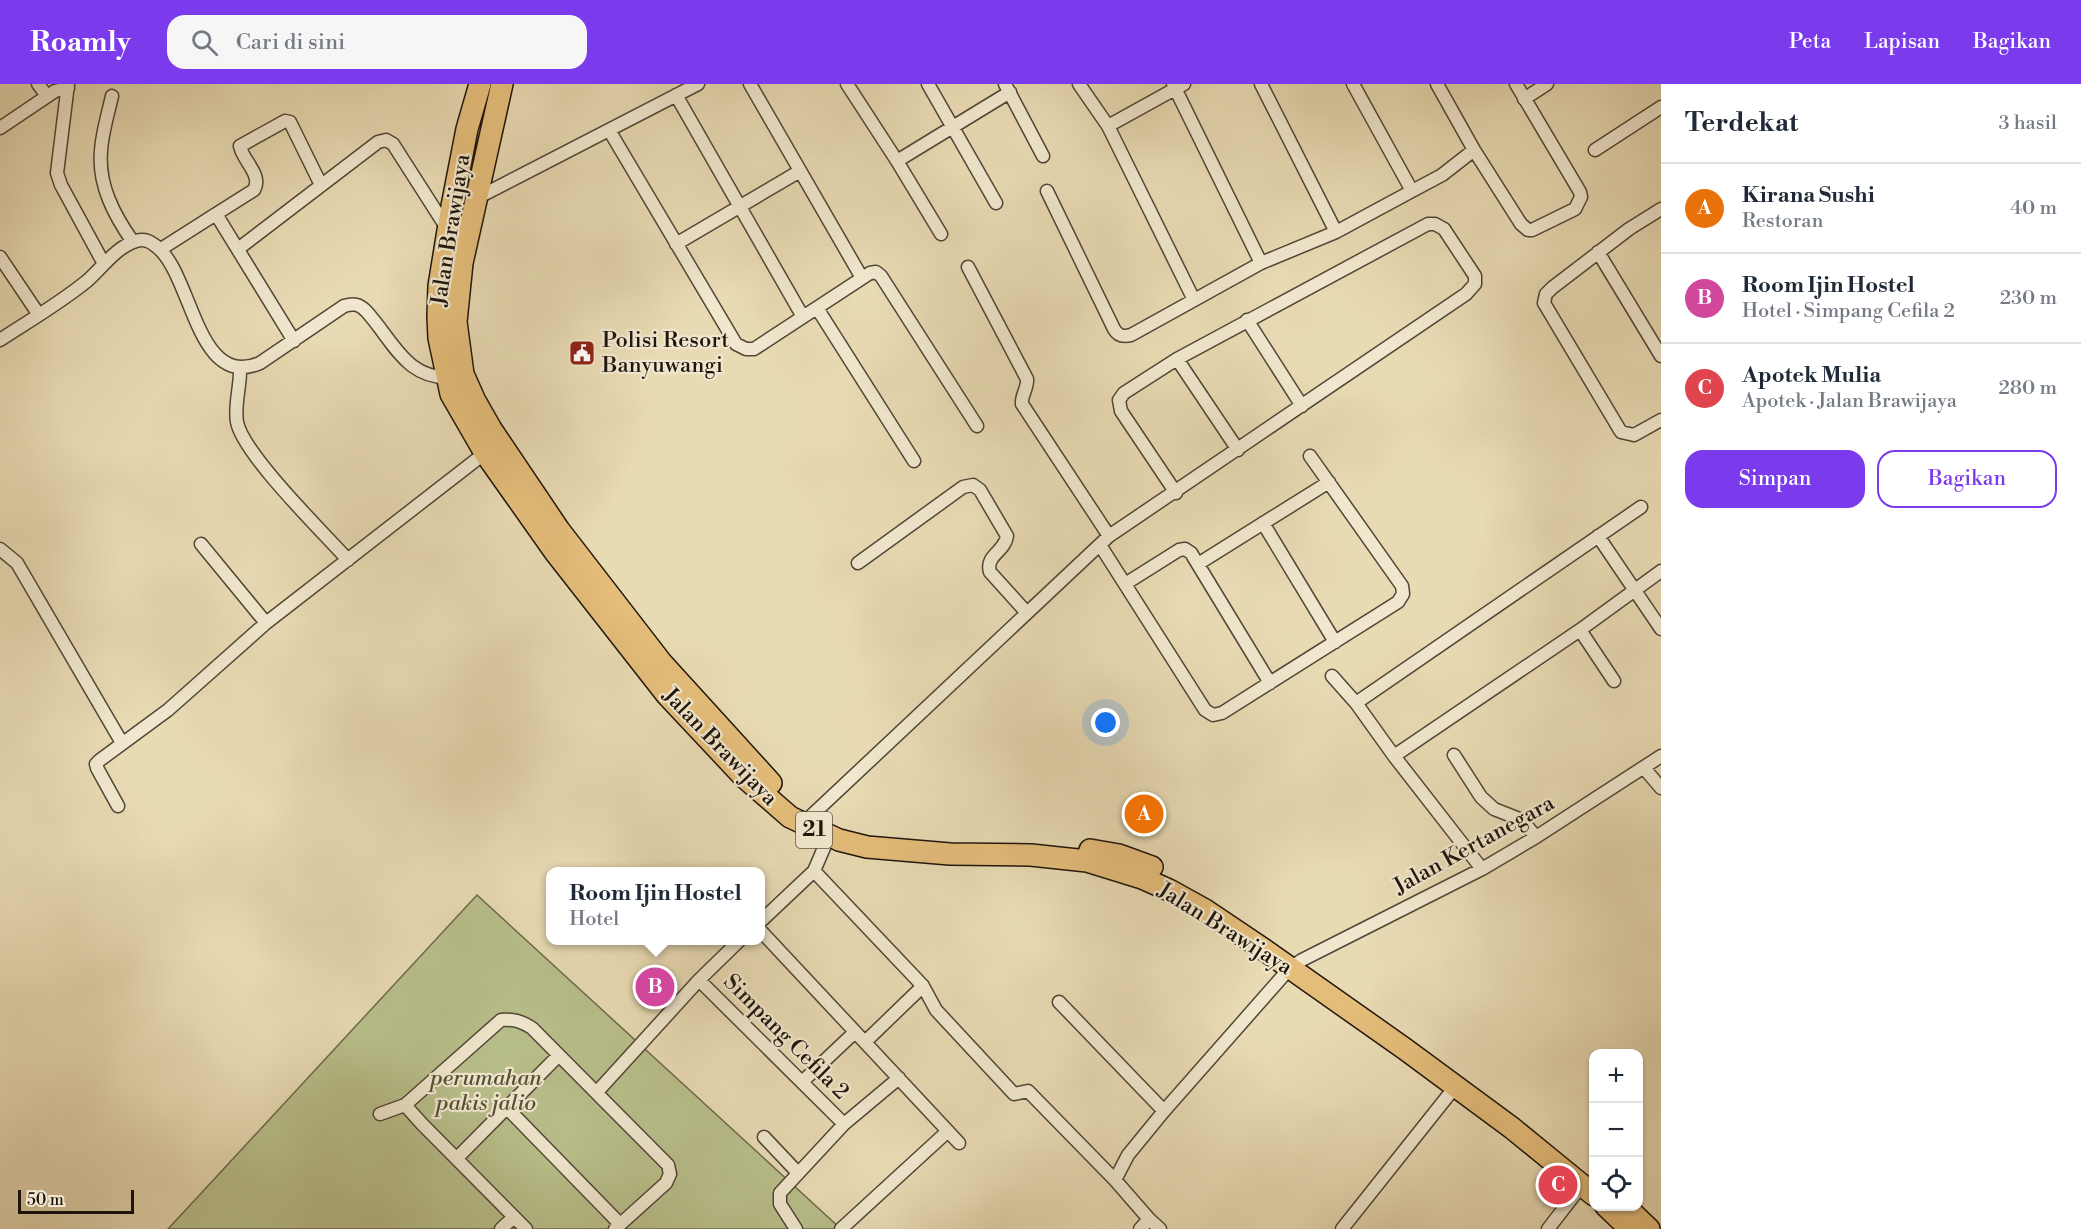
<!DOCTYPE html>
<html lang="id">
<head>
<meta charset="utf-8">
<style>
  body { margin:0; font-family:"Libre Bodoni",serif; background:#f6f6f7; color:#1f2937 }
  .controls { position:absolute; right:18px; bottom:18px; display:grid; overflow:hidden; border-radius:12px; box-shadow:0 2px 4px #0004 }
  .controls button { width:54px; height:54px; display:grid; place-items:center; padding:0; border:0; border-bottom:2px solid #e0e1e3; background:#fff; color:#1f2937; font:30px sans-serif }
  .scale { position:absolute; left:18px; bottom:15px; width:116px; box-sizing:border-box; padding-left:6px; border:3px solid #1f150c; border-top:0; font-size:16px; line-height:21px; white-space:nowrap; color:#1f150c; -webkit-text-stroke:4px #f0e7ce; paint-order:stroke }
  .you { position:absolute; left:1106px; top:639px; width:21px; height:21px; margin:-15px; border:4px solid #fff; border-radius:50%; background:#1a73e8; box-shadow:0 0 0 9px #1a73e833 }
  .badge { display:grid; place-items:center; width:39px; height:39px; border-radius:50%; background:#7c3aed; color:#fff; font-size:20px; font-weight:700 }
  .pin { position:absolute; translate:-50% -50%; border:3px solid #fff; box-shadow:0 2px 6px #0006 }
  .popup { position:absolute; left:546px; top:783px; width:219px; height:78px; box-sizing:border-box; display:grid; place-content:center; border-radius:12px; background:#fff; filter:drop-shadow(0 2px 4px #0005); font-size:20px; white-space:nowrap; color:#747a83 }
  .popup b { font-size:22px; color:#1f2937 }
  .popup::after { content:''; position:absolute; left:50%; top:100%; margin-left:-12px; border:12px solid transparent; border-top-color:#fff }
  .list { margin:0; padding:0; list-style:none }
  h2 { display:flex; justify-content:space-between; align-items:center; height:78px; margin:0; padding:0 24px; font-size:26px }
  h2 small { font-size:20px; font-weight:400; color:#747a83 }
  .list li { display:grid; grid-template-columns:39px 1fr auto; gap:18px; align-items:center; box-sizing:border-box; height:90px; padding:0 24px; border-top:2px solid #e0e1e3 }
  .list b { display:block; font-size:22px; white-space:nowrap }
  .list p { margin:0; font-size:20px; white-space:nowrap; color:#747a83 }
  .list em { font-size:20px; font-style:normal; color:#747a83 }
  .actions { display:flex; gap:12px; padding:18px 24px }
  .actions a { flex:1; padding:14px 0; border:2px solid #7c3aed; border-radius:18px; text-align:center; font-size:21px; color:#7c3aed }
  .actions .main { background:#7c3aed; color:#fff }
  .icon { flex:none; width:33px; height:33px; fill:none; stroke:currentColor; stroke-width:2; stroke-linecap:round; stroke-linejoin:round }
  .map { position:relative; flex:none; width:1661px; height:1145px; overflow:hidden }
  header { display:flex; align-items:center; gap:36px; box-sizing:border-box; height:84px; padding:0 30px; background:#7c3aed; color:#fff }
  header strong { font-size:28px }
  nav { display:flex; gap:33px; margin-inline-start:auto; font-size:21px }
  .search { width:420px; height:54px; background:#f6f6f7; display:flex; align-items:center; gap:15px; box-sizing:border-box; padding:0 21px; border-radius:18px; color:#747a83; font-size:22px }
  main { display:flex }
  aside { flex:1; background:#fff }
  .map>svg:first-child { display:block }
  .park { fill:#b8bf8b; stroke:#6c6a4c; stroke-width:1.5 }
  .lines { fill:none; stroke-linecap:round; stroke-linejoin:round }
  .minor-casing { stroke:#514636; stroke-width:15 }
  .trunk-casing { stroke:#1f150c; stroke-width:24 }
  .minor { stroke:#f0e7ce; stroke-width:12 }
  .trunk { stroke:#e4bd7a; stroke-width:21 }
  .labels { text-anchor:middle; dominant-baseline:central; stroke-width:4.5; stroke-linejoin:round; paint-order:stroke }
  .shield { fill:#f0e7ce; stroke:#5e5446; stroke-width:1.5 }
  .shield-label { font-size:21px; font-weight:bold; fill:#1f150c }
  .street-label { font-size:22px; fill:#1f150c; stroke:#f0e7ce }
  .poi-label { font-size:22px; fill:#1f150c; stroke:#f0e7ce; text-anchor:start }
  .park-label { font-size:22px; font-style:italic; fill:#555038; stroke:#f0e7ce }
</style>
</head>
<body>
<header>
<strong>Roamly</strong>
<div class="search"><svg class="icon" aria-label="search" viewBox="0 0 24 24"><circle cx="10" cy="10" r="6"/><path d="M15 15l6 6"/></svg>Cari di sini</div>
<nav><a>Peta</a><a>Lapisan</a><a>Bagikan</a></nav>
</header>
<main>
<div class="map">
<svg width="1661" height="1145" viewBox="0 0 1661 1145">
  <rect width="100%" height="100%" fill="#e8dab3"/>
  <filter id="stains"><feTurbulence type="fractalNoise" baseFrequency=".00333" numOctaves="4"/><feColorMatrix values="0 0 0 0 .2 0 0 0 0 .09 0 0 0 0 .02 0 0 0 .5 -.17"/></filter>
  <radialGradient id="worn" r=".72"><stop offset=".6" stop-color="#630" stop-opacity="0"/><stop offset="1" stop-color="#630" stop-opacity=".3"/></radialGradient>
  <path class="park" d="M477 811 841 1145H168Z"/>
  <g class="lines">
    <defs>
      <path id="minor" d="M38 0 47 12
        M68 0 57 89 61 101 104 180
        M750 0 862 194
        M847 0 897 77 1010 8
        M928 0 996 119
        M1005 0 1043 72
        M1079 0 1108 42 1194 216
        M1173 0 1261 179
        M1261 0 1336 148
        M1353 0 1412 107
        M1437 0 1474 66 1521 140 1528 146H1532L1575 125 1581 113 1580 108 1516 0
        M676 11 803 233
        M112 12C108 30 102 49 101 67 98 101 114 131 133 158
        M1524 15 1547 0
        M1108 42 1184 0
        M0 44 55 7 68 4
        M609 46 736 260 746 265H754L870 189 876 188 881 192 977 342
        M1595 66 1661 23
        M897 77 941 150
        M1047 107 1114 245C1118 252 1123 253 1131 251L1261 179 1336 148 1412 107 1442 91 1474 66
        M475 115 698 0
        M1661 125 1629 145 1552 204 1546 210 1544 219 1621 348 1634 351 1661 336
        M676 160 800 87
        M161 165 216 130
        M238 165 378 58 386 56 393 60 448 146
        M1598 168 1661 272
        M0 173 39 231
        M968 183 1027 295C1028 304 1021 311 1022 320L1109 452
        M817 224 914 377
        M1247 236 1302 322
        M0 256C29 237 60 219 87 197 102 184 116 163 136 157 142 155 148 156 153 160 193 184 194 307 260 279L344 222C354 219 359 220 366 227 393 256 406 297 453 293
        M294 257 216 130 254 106C263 91 242 76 240 62L285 37 290 38 321 101
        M1177 275 1238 366
        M240 283C241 301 234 320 237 338 243 370 323 448 348 476
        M1263 439 1335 558
        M1598 452 1661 545
        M201 460 266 539
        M1100 461 1205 626 1213 631 1222 629 1398 518 1403 510 1402 502 1310 372
        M0 465 17 479 122 659
        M858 479 963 403 973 401 980 406 1007 452C1005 468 985 471 990 488L1027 529
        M1198 480 1329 398
        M1125 500 1179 466 1185 465 1191 469 1270 599
        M1580 546 1614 597
        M1332 592 1356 619 1394 672 1482 785
        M1356 619 1641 423
        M1454 671 1481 713 1494 725 1522 736 1536 753
        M1394 672 1580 546 1661 487
        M1644 684 1661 704
        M118 722 97 684 96 680 100 676 168 626 266 539 485 369
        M811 732 1109 452 1466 210 1475 200V192L1444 145 1435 140H1428L1177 275 1124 309 1119 316 1121 327 1176 409
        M814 787 923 902 936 926 1014 1010 1028 1007 1115 1096
        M760 838 814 787 829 752
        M760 846 959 1059
        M699 896 844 1040
        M1059 918 1164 1027
        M865 958 923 902
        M802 998 855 948
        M597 1008 699 896 740 856
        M507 1024 620 1140
        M380 1030 405 1021
        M764 1053 798 1089
        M457 1074 559 971
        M1149 1135 1160 1145
        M501 1145 514 1133
        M526 1145 422 1040 405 1021 501 936C514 935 521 937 532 944L668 1081 670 1090 666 1099 615 1145
        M796 1145 780 1120V1109L844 1040 899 994
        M841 1145 948 1047
        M1140 1145 1149 1135 1115 1096 1128 1071 1164 1027 1290 884 1302 876 1482 785 1536 753 1661 672
        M1342 1145 1455 1003
        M1548 1145 1582 1101"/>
      <path id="trunk" d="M480 0 467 45 452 122 439 202 438 233 439 254 451 310 485 369 555 468 667 611 744 693 790 733 839 756 867 763 950 770 1031 771 1087 777 1142 794 1169 806 1205 826 1266 867 1405 965 1512 1044 1594 1111
        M502 0 462 179 456 238 463 290 475 317 491 345 559 446 661 578 771 699
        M1090 766 1119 771 1152 783
        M1606 1122 1630 1145
        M1625 1122 1649 1145"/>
    </defs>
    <use href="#minor" class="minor-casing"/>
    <use href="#trunk" class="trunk-casing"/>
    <use href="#minor" class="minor"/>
    <use href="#trunk" class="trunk"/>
  </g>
  <defs>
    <symbol id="civic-square" viewBox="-11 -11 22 22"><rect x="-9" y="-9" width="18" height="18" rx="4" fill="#8f2418" stroke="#f0e7ce"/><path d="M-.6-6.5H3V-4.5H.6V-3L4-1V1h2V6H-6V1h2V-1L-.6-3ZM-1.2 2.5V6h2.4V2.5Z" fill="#fff"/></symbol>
  </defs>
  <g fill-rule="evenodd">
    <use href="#civic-square" x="567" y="254" width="30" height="30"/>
  </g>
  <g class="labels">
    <rect class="shield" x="796" y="728" width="36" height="36" rx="4.5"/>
    <g class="shield-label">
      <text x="814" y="746">21</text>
    </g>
    <g class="street-label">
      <text transform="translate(451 146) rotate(-81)">Jalan Brawijaya</text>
      <text transform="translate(720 663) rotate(46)">Jalan Brawijaya</text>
      <text transform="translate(1474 761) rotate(-29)">Jalan Kertanegara</text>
      <text transform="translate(1225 845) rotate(32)">Jalan Brawijaya</text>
      <text transform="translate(786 953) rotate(45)">Simpang Cefila 2</text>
    </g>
    <g class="poi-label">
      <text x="602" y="256">Polisi Resort<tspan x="602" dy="25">Banyuwangi</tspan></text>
    </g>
    <g class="park-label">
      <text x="486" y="994">perumahan<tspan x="486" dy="25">pakis jalio</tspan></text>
    </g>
  </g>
  <rect width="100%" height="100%" filter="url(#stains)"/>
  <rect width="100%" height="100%" fill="url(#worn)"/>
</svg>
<div class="controls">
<button>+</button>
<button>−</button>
<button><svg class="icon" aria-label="locate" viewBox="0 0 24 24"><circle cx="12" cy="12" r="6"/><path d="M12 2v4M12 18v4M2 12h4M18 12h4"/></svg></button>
</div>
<div class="scale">50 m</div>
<div class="you"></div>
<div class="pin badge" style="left:1144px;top:730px;background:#e8710a">A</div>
<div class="pin badge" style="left:655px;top:903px;background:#d1479c">B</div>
<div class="popup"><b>Room Ijin Hostel</b>Hotel</div>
<div class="pin badge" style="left:1558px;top:1101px;background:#e0444e">C</div>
</div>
<aside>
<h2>Terdekat<small>3 hasil</small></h2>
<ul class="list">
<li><span class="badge" style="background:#e8710a">A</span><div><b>Kirana Sushi</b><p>Restoran</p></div><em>40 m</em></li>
<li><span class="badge" style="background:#d1479c">B</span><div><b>Room Ijin Hostel</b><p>Hotel · Simpang Cefila 2</p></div><em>230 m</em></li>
<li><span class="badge" style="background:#e0444e">C</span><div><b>Apotek Mulia</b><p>Apotek · Jalan Brawijaya</p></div><em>280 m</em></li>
</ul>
<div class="actions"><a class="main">Simpan</a><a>Bagikan</a></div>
</aside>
</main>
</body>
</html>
